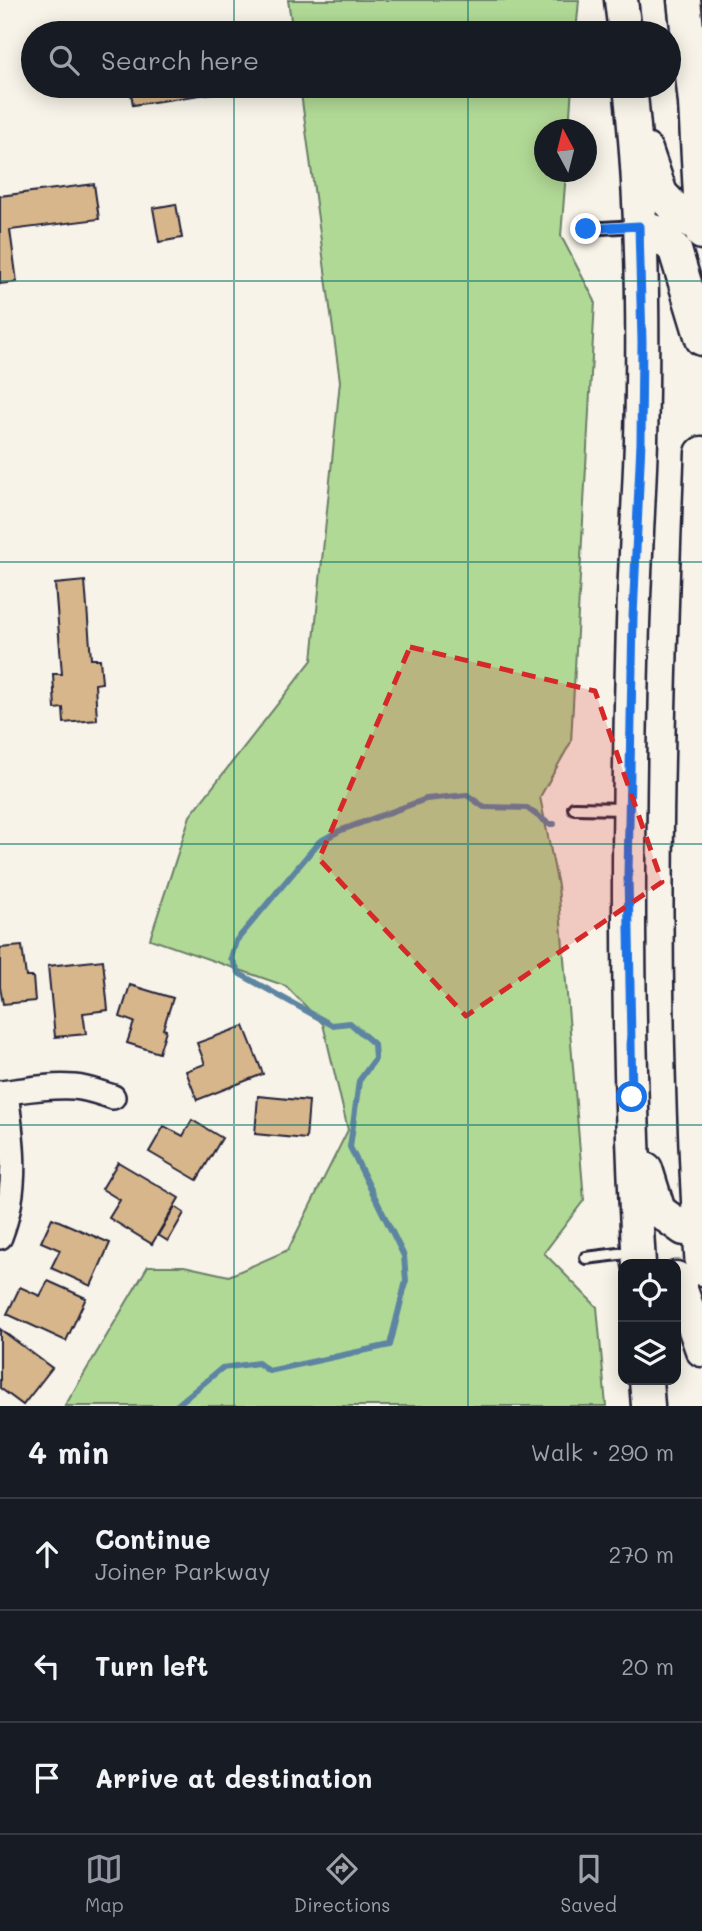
<!DOCTYPE html>
<html lang="en">
<head>
<meta charset="utf-8">
<style>
  body { margin:0; font-family:Mali,sans-serif; background:#242831; color:#f1f3f6 }
  .controls { position:absolute; right:21px; bottom:21px; display:grid; overflow:hidden; border-radius:14px; box-shadow:0 4px 18px #0003 }
  .controls button { width:63px; height:63px; display:grid; place-items:center; padding:0; border:0; border-bottom:2px solid #363941; background:#171b24; color:#f1f3f6; font:35px sans-serif }
  .compass { position:absolute; left:534px; top:119px; width:63px; height:63px; border-radius:50%; background:#171b24; box-shadow:0 4px 18px #0003; rotate:353deg }
  .stop { position:absolute; width:21px; height:21px; margin:-16px; border:5px solid #1a73e8; border-radius:50%; background:#fff }
  .stop.end { background:#1a73e8; border-color:#fff; box-shadow:0 2px 7px #0008 }
  .list { margin:0; padding:0; list-style:none }
  h2 { display:flex; justify-content:space-between; align-items:center; height:91px; margin:0; padding:0 28px; font-size:30px }
  h2 small { font-size:23px; font-weight:400; color:#9ea1a6 }
  .list li { display:grid; grid-template-columns:46px 1fr auto; gap:21px; align-items:center; box-sizing:border-box; height:112px; padding:0 28px; border-top:2px solid #363941 }
  .list b { display:block; font-size:26px; white-space:nowrap }
  .list p { margin:0; font-size:23px; white-space:nowrap; color:#9ea1a6 }
  .list em { font-size:23px; font-style:normal; color:#9ea1a6 }
  .icon { flex:none; width:38px; height:38px; fill:none; stroke:currentColor; stroke-width:2; stroke-linecap:round; stroke-linejoin:round }
  .map { position:relative; flex:none; width:702px; height:1406px; overflow:hidden }
  .search { position:absolute; background:#171b24; box-shadow:0 4px 18px #0003; left:21px; right:21px; top:21px; height:77px; display:flex; align-items:center; gap:18px; box-sizing:border-box; padding:0 24px; border-radius:38px; color:#9ea1a6; font-size:26px }
  .sheet { height:427px; background:#171b24 }
  nav { display:flex; justify-content:space-around; align-items:center; box-sizing:border-box; height:98px; border-top:2px solid #363941; background:#171b24; font-size:19px; color:#9ea1a6 }
  nav a { display:grid; justify-items:center; gap:4px }
  nav .on { color:#9495a2 }
  .map>svg:first-child { display:block }
  .green { fill:#b1d996; stroke:#6a7e68; stroke-width:2 }
  .lines { fill:none; stroke-linecap:round; stroke-linejoin:round }
  .stream { stroke:#5d85a1; stroke-width:6 }
  .building { fill:#d8b68b; stroke:#22223b; stroke-width:2 }
  .service-casing { stroke:#22223b; stroke-width:16 }
  .minor-casing { stroke:#22223b; stroke-width:28 }
  .secondary-casing { stroke:#22223b; stroke-width:37 }
  .service { stroke:#f7f3e8; stroke-width:10 }
  .minor { stroke:#f7f3e8; stroke-width:23 }
  .secondary { stroke:#f7f3e8; stroke-width:32 }
  .route { stroke:#1a73e8; stroke-width:9 }
  .marked { fill:#d62828; fill-opacity:0.2; stroke:#d62828; stroke-width:5; stroke-dasharray:14 9; stroke-linejoin:round }
  .grid { fill:none; stroke:#0f766e; stroke-width:2; stroke-opacity:0.55 }
</style>
</head>
<body>
<div class="map">
<svg width="702" height="1406" viewBox="0 0 702 1406">
  <rect width="100%" height="100%" fill="#f7f3e8"/>
  <filter id="ink" filterUnits="userSpaceOnUse"><feTurbulence type="fractalNoise" baseFrequency=".0143" numOctaves="2"/><feDisplacementMap in="SourceGraphic" scale="14" xChannelSelector="R" yChannelSelector="G"/><feConvolveMatrix kernelMatrix="1 2 1 2 8 2 1 2 1" color-interpolation-filters="sRGB"/></filter>
  <g filter="url(#ink)">
    <path class="green" d="M288 0H579L576 33H293Z
      M300 86H572L569 129 544 130V172H566L561 236 595 301 571 742 540 797 558 886 584 1200 544 1253 597 1307 606 1406H65L148 1266H184L229 1276 288 1250 348 1130 323 1024 286 986 150 939 190 816 312 660 340 381Z"/>
    <g class="lines">
      <path class="stream" d="M176 1406 222 1368 258 1363 269 1371 390 1345 406 1281 404 1256 350 1147 359 1081 375 1059 374 1044 350 1023 332 1025 240 974 231 958 236 941 319 842 339 831 426 799 467 795 484 807 527 808 549 824H554"/>
    </g>
    <path class="building" d="M130 86H213L214 93 133 105Z
      M94 184 99 219 10 230 17 282 0 284V196Z
      M176 204 182 238 159 242 153 208Z
      M85 581 91 659H100L102 683 95 684 97 720 64 723 63 708 55 709 53 674H62L55 584Z
      M22 946 26 977H33L35 1001 3 1004 0 987V948Z
      M103 960 108 1010 83 1013 86 1034 55 1037 48 966Z
      M130 985 173 998 163 1029 166 1030 159 1053 127 1043 134 1022 120 1017Z
      M244 1026 263 1074 197 1100 186 1071 205 1064 197 1043Z
      M258 1096 309 1101 306 1139 255 1134Z
      M192 1120 222 1138 197 1180 149 1152 164 1126 183 1136Z
      M118 1162 179 1198 152 1244 109 1218 120 1200 102 1189Z
      M175 1207 184 1213 168 1241 158 1235Z
      M52 1218 110 1243 91 1286 51 1268 60 1250 41 1242Z
      M48 1281 86 1298 66 1341 7 1314 20 1287 40 1296Z
      M0 1329 52 1368 23 1405 0 1388Z"/>
    <g class="lines">
      <defs>
        <path id="service" d="M586 229 636 226
          M574 808 626 809
          M586 1258 635 1252"/>
        <path id="minor" d="M0 1093C24 1090 50 1085 74 1087 88 1088 100 1093 113 1097
          M0 1237C19 1188 13 1144 6 1093"/>
        <path id="secondary" d="M621 0 625 33
          M684 0 695 103 702 233
          M630 86C643 203 644 323 641 441 639 502 635 563 633 624 627 838 626 1051 639 1264
          M646 150 661 194 679 213 702 228
          M639 226 659 233 675 250 702 339
          M702 453C691 725 684 997 702 1269
          M646 1169 659 1211 684 1229 699 1228
          M676 1278 678 1281 702 1350
          M646 1380 648 1406"/>
      </defs>
      <use href="#service" class="service-casing"/>
      <use href="#minor" class="minor-casing"/>
      <use href="#secondary" class="secondary-casing"/>
      <use href="#service" class="service"/>
      <use href="#minor" class="minor"/>
      <use href="#secondary" class="secondary"/>
    </g>
  </g>
  <g class="lines" filter="url(#ink)">
    <path class="route" d="M586 229 639 226 642 342 641 442 633 617 628 874 632 1097"/>
  </g>
  <path class="marked" d="M410 647 595 691 662 882 466 1016 319 859Z"/>
  <path class="grid" d="M234 0V33M468 0V33M234 86V1406M468 86V1406M0 281H702M0 562H702M0 844H702M0 1125H702"/>
</svg>
<div class="controls">
<button><svg class="icon" aria-label="locate" viewBox="0 0 24 24"><circle cx="12" cy="12" r="6"/><path d="M12 2v4M12 18v4M2 12h4M18 12h4"/></svg></button>
<button><svg class="icon" aria-label="layers" viewBox="0 0 24 24"><path d="M12 4l9 5-9 5-9-5zM3 14l9 5 9-5"/></svg></button>
</div>
<svg class="compass" viewBox="-18 -18 36 36"><path d="M0-13l5 13h-10z" fill="#e53935"/><path d="M0 13l5-13h-10z" fill="#9ea1a6"/></svg>
<div class="stop" style="left:632px;top:1097px"></div>
<div class="stop end" style="left:586px;top:229px"></div>
<div class="search"><svg class="icon" aria-label="search" viewBox="0 0 24 24"><circle cx="10" cy="10" r="6"/><path d="M15 15l6 6"/></svg>Search here</div>
</div>
<section class="sheet">
<h2>4 min<small>Walk · 290 m</small></h2>
<ul class="list">
<li><svg class="icon" aria-label="ahead" viewBox="0 0 24 24"><path d="M12 20V5M6 11l6-6 6 6"/></svg><div><b>Continue</b><p>Joiner Parkway</p></div><em>270 m</em></li>
<li><svg class="icon" aria-label="left" viewBox="0 0 24 24"><path d="M17 20v-9H6M10 6l-5 5 5 5"/></svg><div><b>Turn left</b></div><em>20 m</em></li>
<li><svg class="icon" aria-label="arrive" viewBox="0 0 24 24"><path d="M6 21V4h12l-3 4 3 4H6"/></svg><div><b>Arrive at destination</b></div></li>
</ul>
</section>
<nav>
<a class="on"><svg class="icon" aria-label="map" viewBox="0 0 24 24"><path d="M3 6l6-2 6 2 6-2v14l-6 2-6-2-6 2zM9 4v14M15 6v14"/></svg>Map</a>
<a><svg class="icon" aria-label="directions" viewBox="0 0 24 24"><path d="M12 3l9 9-9 9-9-9zM9 14v-3h6M13 9l2 2-2 2"/></svg>Directions</a>
<a><svg class="icon" aria-label="saved" viewBox="0 0 24 24"><path d="M7 4h10v16l-5-4-5 4z"/></svg>Saved</a>
</nav>
</body>
</html>
